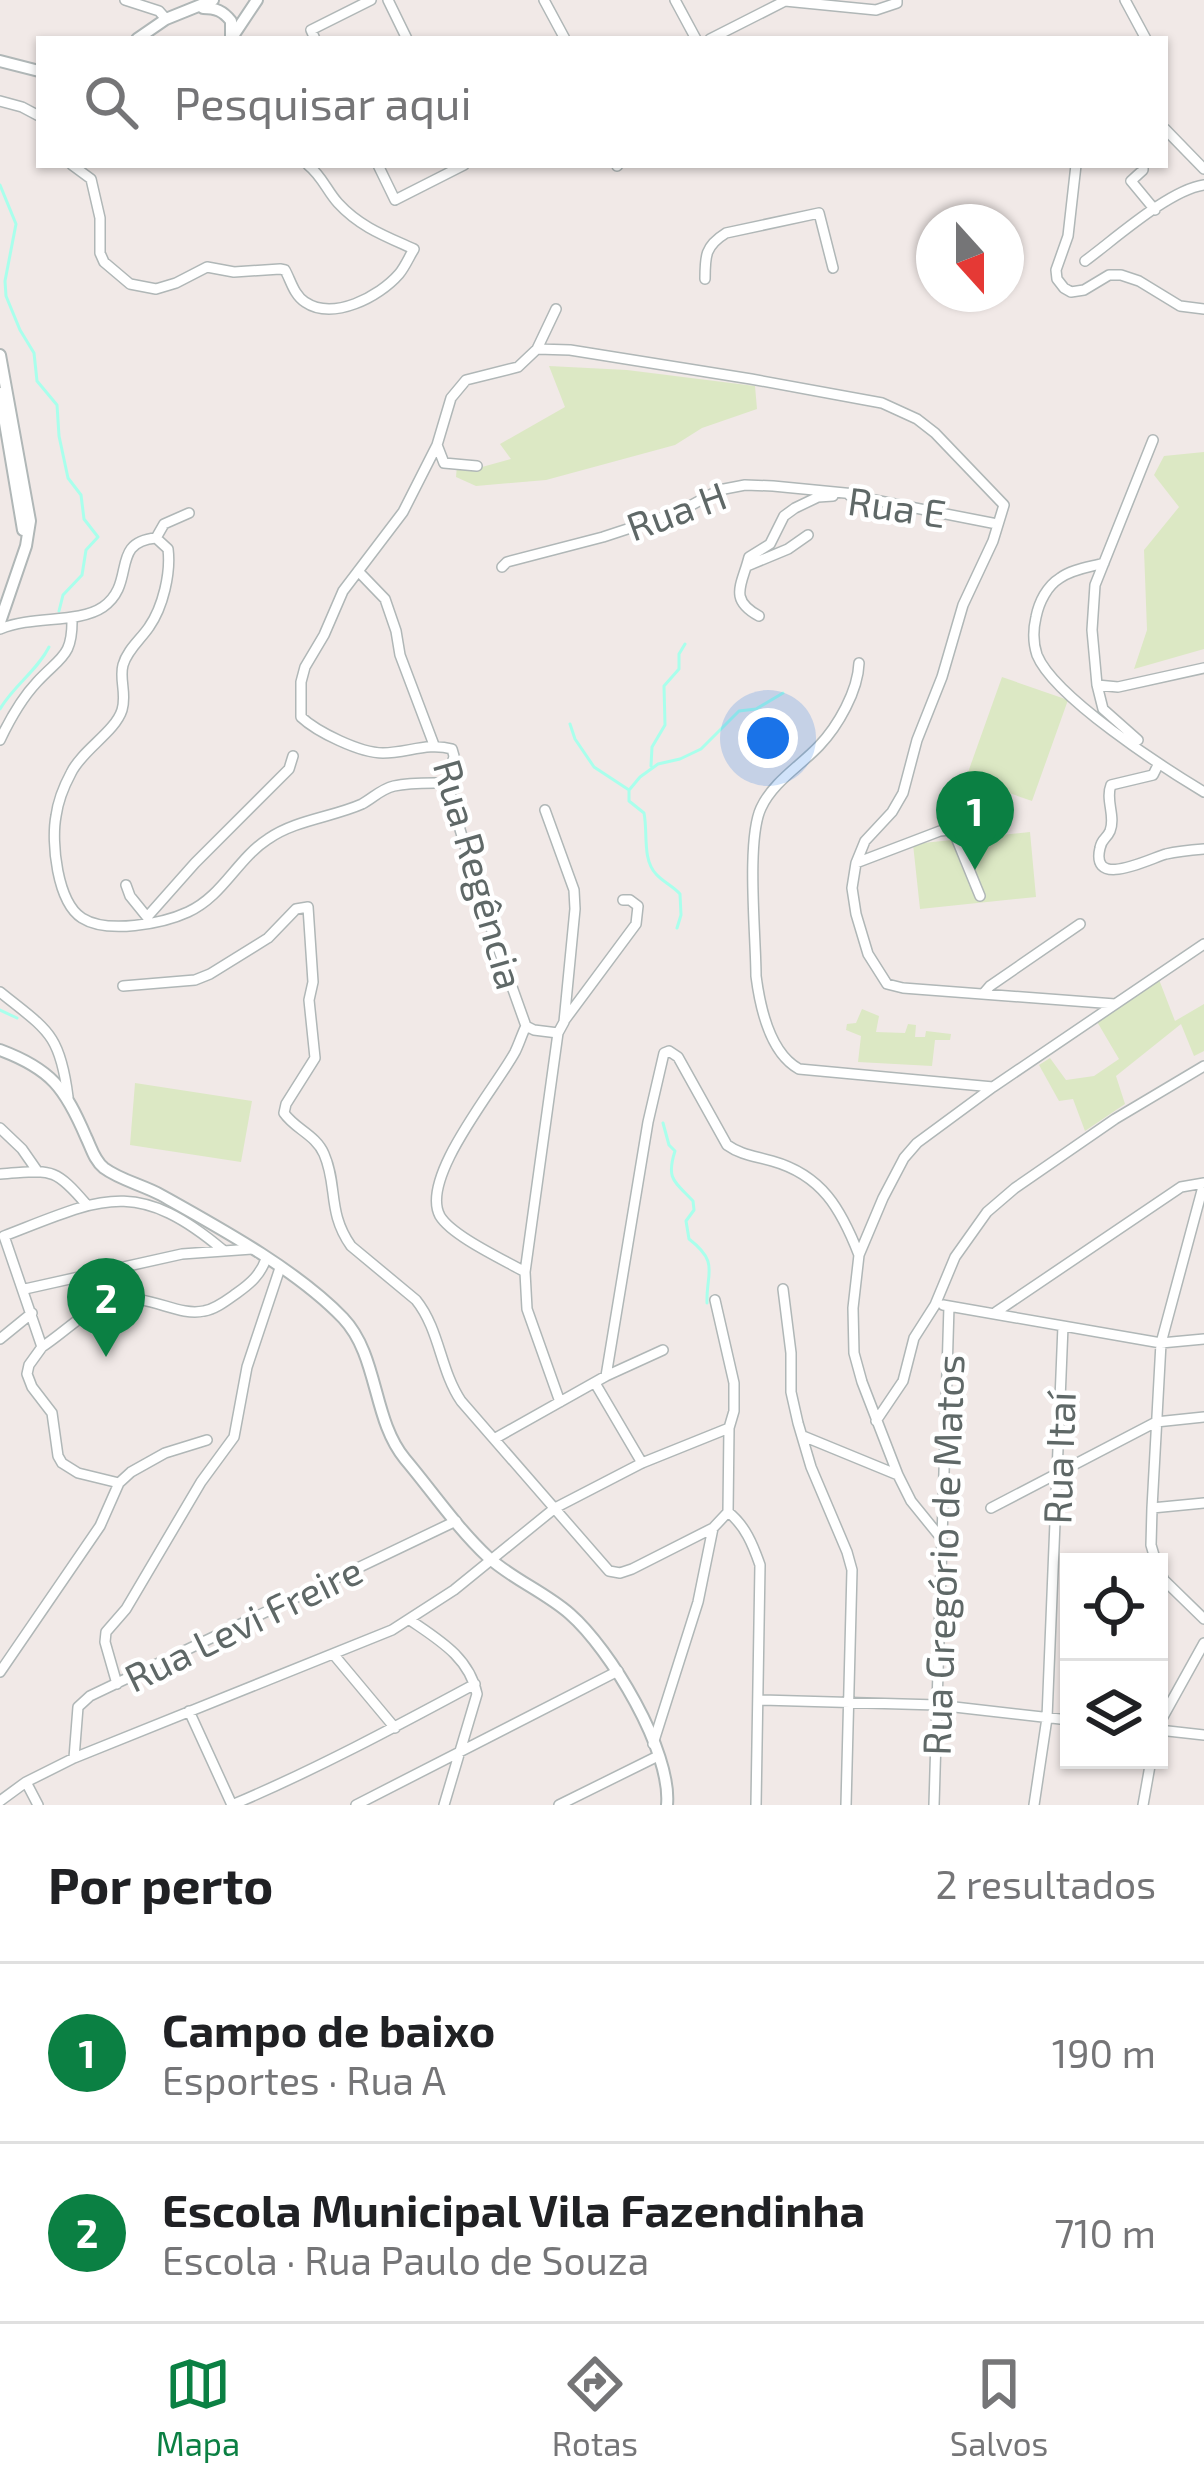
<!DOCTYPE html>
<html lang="pt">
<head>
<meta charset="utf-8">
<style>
  body { margin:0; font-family:"Exo 2",sans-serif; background:#f2f2f2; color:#202124 }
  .controls { position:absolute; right:36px; bottom:36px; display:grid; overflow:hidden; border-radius:0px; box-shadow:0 3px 9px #0004 }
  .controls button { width:108px; height:108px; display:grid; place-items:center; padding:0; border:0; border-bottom:3px solid #e0e0e0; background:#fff; color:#202124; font:60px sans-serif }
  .compass { position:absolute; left:916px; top:204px; width:108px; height:108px; border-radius:50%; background:#fff; box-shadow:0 3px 9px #0004; rotate:159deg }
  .you { position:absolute; left:768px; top:738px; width:42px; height:42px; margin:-30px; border:9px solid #fff; border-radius:50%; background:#1a73e8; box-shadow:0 0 0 18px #1a73e833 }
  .badge { display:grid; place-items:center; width:78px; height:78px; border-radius:50%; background:#0b8043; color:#fff; font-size:39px; font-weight:700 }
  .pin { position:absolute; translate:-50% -99px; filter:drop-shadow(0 3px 6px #0008) }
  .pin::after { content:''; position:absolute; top:63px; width:42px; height:36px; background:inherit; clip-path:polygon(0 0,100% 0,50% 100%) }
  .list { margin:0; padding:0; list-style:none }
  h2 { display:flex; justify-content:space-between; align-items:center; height:156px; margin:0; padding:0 48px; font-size:51px }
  h2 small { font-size:39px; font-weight:400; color:#757577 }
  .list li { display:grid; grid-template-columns:78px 1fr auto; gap:36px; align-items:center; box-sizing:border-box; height:180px; padding:0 48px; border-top:3px solid #e0e0e0 }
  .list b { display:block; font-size:45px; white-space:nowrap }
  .list p { margin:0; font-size:39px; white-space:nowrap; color:#757577 }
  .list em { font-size:39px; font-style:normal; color:#757577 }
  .icon { flex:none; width:66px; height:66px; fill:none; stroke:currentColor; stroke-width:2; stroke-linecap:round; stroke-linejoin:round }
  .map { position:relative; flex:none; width:1204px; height:1805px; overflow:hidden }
  .search { position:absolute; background:#fff; box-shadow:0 3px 9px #0004; left:36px; right:36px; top:36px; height:132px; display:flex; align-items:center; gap:30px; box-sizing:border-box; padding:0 42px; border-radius:0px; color:#757577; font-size:45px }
  .sheet { height:516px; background:#fff }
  nav { display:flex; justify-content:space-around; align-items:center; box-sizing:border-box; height:168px; border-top:3px solid #e0e0e0; background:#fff; font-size:33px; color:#757577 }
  nav a { display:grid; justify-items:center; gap:6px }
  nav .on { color:#0b8043 }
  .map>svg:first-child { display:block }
  .green { fill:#dce8c4 }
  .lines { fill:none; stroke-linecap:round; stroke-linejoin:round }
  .stream { stroke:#a9ffec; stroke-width:3 }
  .minor-casing { stroke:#b0b7b7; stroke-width:12 }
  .tertiary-casing { stroke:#b0b7b7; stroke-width:14 }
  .minor { stroke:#fff; stroke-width:9 }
  .tertiary { stroke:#fff; stroke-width:10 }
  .labels { text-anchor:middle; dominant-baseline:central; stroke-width:9; stroke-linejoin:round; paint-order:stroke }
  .street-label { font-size:39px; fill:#5f6867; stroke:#fff }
</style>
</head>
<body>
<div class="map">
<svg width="1204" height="1805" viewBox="0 0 1204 1805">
  <rect width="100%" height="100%" fill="#f1e9e7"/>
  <path class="green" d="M549 366 627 370 755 386 757 409 702 428 675 445 546 480 476 486 456 477 457 465 479 461 482 467 511 459 500 444 565 407Z
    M1204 452V649L1134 669 1147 630 1144 550 1179 507 1154 475 1164 456Z
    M1002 677 1068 700 1032 801 966 778Z
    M1030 832 1036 897 920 909 913 844Z
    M1158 977 1175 1021 1204 1004V1051L1194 1056 1181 1024 1116 1076 1125 1104 1085 1131 1073 1099 1059 1101 1039 1065 1050 1058 1066 1080 1094 1076 1119 1059 1096 1020Z
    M862 1009 879 1016 876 1032 905 1033 908 1024 916 1025 915 1037H925L926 1031 951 1034 950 1040H935L932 1066 858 1062 861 1036 846 1030 847 1024 856 1023Z
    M135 1083 252 1101 241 1162 130 1145Z"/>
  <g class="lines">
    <path class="stream" d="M0 185 16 224 5 281 6 296 20 330 34 353 37 381 57 405 59 436 68 478 81 495 84 519 98 537 86 550 82 575 63 595 59 611
      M0 709C14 685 37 671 49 647
      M570 724 575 739 594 767 629 790V801L644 813C648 833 642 859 656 874 663 882 673 886 680 894L681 915 677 928
      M651 766 652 747 665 725 664 686 679 669V654L685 644
      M630 789 640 777 658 764 680 759 701 749 739 711 756 709 783 693
      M0 1010 17 1018
      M663 1123 669 1145 675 1151C666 1179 674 1181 693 1201L694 1210 686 1221 689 1239C720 1263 706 1272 707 1303"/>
    <defs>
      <path id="minor" d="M125 0 159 11 166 19
        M388 0 407 39
        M544 0 565 39
        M675 0 696 39
        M1125 0 1146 39
        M315 39 311 30 371 0
        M710 39 785 1 876 10 897 3V0
        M0 101 22 107 39 116
        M1165 129 1204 169
        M72 165 91 179 100 218V253L104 262 130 284 156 289 176 283 207 267 234 272 280 269 285 270C291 281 294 295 305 302 333 321 379 297 399 274 405 267 409 257 414 249 385 236 360 227 338 203 327 191 322 176 308 165
        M378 165 395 200 464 165
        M1076 165 1068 236 1056 270 1057 279 1064 288 1071 292 1084 290 1109 275H1121L1139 281 1180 306 1204 309
        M1143 165V170L1131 181 1155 210
        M617 166 618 165
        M1085 261C1115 239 1169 190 1204 185
        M705 279C705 256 705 246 726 233L819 213 833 268
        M537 349 570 350 751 379 882 403 917 419 935 433 1004 505 993 541 963 605 942 677 917 740 903 793 892 812 865 841 856 863 852 888 856 914 868 954 887 984 903 988 1115 1004
        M437 445 403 512 343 591 324 635 305 667 301 682V717C317 732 360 753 383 753 407 753 428 742 452 749L454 756 448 783 453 806 482 903 526 1026 534 1030 558 1033
        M477 466 444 463 437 445 451 398 466 380 518 367 537 349 556 309
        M849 495 997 524
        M156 538 164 524 189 513
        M1104 563C1090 567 1072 569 1060 578 1047 586 1039 602 1036 617 1033 630 1033 643 1037 655 1054 697 1164 768 1204 792
        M747 566 788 549 808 535
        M502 567 507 562 603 537 679 512 719 490 745 485 773 486 855 494
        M358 571 385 599 396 631 400 655 434 745
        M759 616C728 599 742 585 749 557L770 544 784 516 795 508 818 497 833 496
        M0 629C33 615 78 624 103 607 137 583 109 542 156 538L168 549C171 573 163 607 149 627 141 639 127 650 123 665 119 679 127 694 122 710 115 732 82 750 71 773 64 786 58 801 56 816 51 842 57 902 82 918 107 934 162 924 188 912 223 896 237 859 268 839 295 820 333 817 362 804 373 798 381 789 394 786 411 782 430 783 448 783
        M859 663C858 691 838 726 819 746 800 766 773 782 761 808 746 840 756 937 756 976 760 1007 770 1053 799 1069L993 1087
        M1097 685 1118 687 1204 668
        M0 740C10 719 21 699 37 682 61 656 73 657 72 617
        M1138 740 1103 709 1097 685 1092 630 1095 585 1153 440
        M1158 765 1153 775 1111 785C1105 800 1116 816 1110 831 1106 840 1102 838 1100 848 1090 890 1151 858 1166 854 1179 851 1191 850 1204 849
        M545 810 574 890 575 909 564 1022 558 1033 525 1272 527 1309 560 1402
        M856 863 940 831 950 830 955 835 980 896
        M126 885 130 896 147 917
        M148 916 195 863 289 769 293 756
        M123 986 195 980 210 974 268 938 296 909 308 907 313 982 309 1000 315 1058 286 1104 284 1113C295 1129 316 1135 324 1154 338 1186 327 1212 351 1246L416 1300C440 1330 440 1370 461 1401L609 1571 620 1573 632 1569 713 1528
        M0 992C47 1030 60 1033 68 1097
        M984 993 990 986 1080 924
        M564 1021 636 924 638 906 630 900H623
        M0 1128 22 1149 38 1172
        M0 1174C50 1171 53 1165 86 1204
        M525 1272C504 1260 452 1236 440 1216 419 1178 497 1086 515 1052 519 1044 522 1034 526 1026
        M25 1289 182 1254 252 1249
        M783 1289 791 1353V1392L798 1423 811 1467 847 1552 852 1570 846 1805
        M943 1305 1161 1343 1204 1339
        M996 1312 1181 1187 1204 1183
        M0 1339 32 1313
        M42 1347C65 1332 86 1309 113 1301 149 1292 176 1317 204 1311 216 1309 227 1300 237 1293 251 1283 260 1275 266 1259
        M606 1376 648 1122 664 1053 669 1051 678 1057 727 1145C741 1155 755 1156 772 1161 822 1175 841 1209 859 1255
        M595 1383 642 1463
        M876 1421 903 1381 914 1338 935 1305 955 1257 987 1212 1015 1188 1115 1119 1204 1066
        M803 1436 898 1475
        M494 1439 606 1376 663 1350
        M119 1483 78 1473 62 1463 58 1456 52 1413 32 1387 27 1374 29 1365 42 1347 4 1236C100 1199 135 1176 223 1250
        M991 1508 1156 1422 1204 1417
        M1152 1508 1204 1503
        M728 1512C745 1525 753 1545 760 1565L756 1805
        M941 1538 911 1501 898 1475 862 1382 854 1353 853 1308 859 1255 883 1198 904 1158 917 1143 993 1087 1204 944
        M1156 1562 1151 1545 1152 1508 1161 1343 1204 1183
        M1159 1570 1164 1580 1204 1619
        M410 1620C439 1640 469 1657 477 1694L444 1805
        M334 1655 395 1728
        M0 1672 100 1526 119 1483 131 1472 165 1453 207 1440
        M117 1684 105 1642 106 1632 126 1609 201 1482 234 1437 247 1367 280 1268
        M759 1700 937 1705 1069 1720
        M189 1711 232 1805
        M1159 1724 1204 1643
        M1159 1730 1204 1735
        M653 1744 698 1602 713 1528 728 1512 729 1428 734 1411V1383L715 1300
        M74 1758 78 1707 90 1696 456 1521
        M26 1782 38 1805
        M0 1801 26 1782 74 1758 392 1630 454 1590 555 1508 642 1463 729 1428
        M232 1805C315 1770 395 1727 475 1684
        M356 1805 618 1671
        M559 1805 658 1756
        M934 1805 949 1306
        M1034 1805 1047 1718 1063 1326
        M1143 1805 1151 1760"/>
      <path id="tertiary" d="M203 8C216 8 223 11 231 21V39
        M233 36 257 0
        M137 39 166 19 213 0
        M0 61 39 71
        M0 355 30 521 26 546 0 622
        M0 393 23 530
        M0 1050C51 1069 65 1088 86 1137 91 1147 94 1160 104 1168 120 1180 143 1185 161 1195 220 1228 297 1270 343 1318 379 1356 372 1419 405 1459 432 1491 457 1528 488 1557 512 1579 545 1592 570 1614 610 1649 672 1751 667 1805"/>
    </defs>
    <use href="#minor" class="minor-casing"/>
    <use href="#tertiary" class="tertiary-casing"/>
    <use href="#minor" class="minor"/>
    <use href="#tertiary" class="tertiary"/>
  </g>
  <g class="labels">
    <g class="street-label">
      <text transform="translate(897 506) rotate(8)">Rua E</text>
      <text transform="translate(676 510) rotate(-20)">Rua H</text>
      <text transform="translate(480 874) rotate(74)">Rua Regência</text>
      <text transform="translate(1058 1458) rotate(-88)">Rua Itaí</text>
      <text transform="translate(942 1555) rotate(-88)">Rua Gregório de Matos</text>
      <text transform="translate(243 1623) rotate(-26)">Rua Levi Freire</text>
    </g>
  </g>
</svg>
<div class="controls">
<button><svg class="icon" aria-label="locate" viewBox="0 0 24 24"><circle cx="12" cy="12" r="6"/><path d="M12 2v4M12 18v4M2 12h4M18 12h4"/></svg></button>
<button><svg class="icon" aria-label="layers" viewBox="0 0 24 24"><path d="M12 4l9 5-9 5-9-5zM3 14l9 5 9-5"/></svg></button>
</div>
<svg class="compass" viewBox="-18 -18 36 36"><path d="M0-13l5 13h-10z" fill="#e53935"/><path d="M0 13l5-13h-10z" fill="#757577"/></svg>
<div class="you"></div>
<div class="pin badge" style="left:975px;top:870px">1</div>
<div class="pin badge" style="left:106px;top:1357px">2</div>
<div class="search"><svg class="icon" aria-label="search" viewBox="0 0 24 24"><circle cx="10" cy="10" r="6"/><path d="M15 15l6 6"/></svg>Pesquisar aqui</div>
</div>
<section class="sheet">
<h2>Por perto<small>2 resultados</small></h2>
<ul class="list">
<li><span class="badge">1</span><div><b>Campo de baixo</b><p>Esportes · Rua A</p></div><em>190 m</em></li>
<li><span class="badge">2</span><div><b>Escola Municipal Vila Fazendinha</b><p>Escola · Rua Paulo de Souza</p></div><em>710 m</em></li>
</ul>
</section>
<nav>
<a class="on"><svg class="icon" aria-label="map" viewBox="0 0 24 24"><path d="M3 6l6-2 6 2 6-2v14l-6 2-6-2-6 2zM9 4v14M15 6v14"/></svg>Mapa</a>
<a><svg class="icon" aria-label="directions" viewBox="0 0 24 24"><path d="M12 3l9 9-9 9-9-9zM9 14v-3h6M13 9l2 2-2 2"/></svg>Rotas</a>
<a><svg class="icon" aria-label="saved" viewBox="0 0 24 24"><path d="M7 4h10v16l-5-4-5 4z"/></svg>Salvos</a>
</nav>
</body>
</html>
